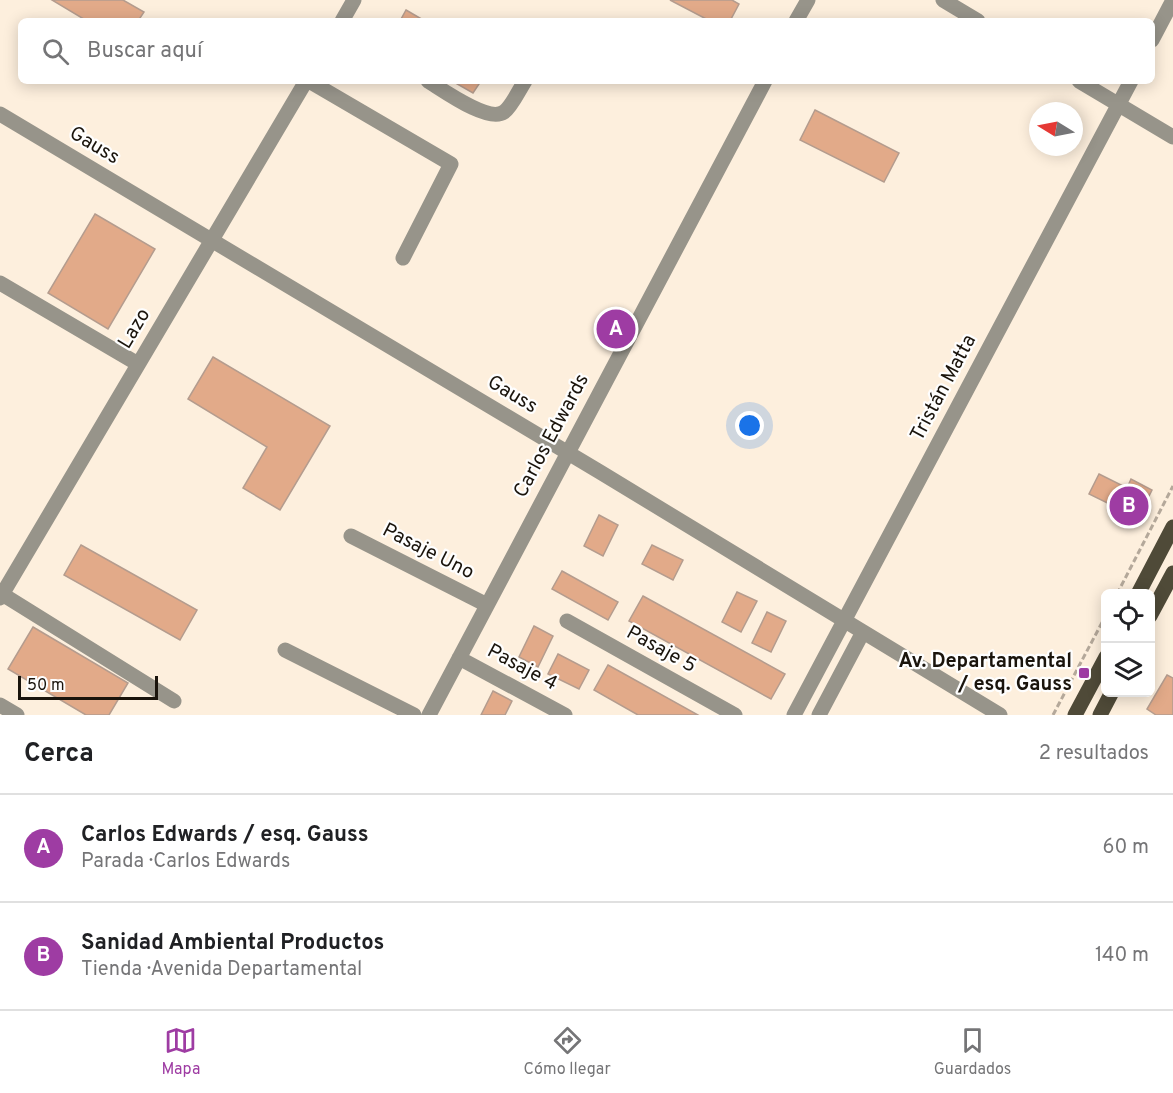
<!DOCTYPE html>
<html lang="es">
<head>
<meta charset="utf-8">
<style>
  body { margin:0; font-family:Overpass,sans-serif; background:#f6f6f6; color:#202124 }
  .controls { position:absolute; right:18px; bottom:18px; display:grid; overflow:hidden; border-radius:9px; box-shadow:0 3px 15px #0003 }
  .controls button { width:54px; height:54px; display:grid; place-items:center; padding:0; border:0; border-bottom:2px solid #e0e0e0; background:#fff; color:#202124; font:30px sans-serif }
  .compass { position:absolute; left:1029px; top:102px; width:54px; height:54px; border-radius:50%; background:#fff; box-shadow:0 3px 15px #0003; rotate:280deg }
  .scale { position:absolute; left:18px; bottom:15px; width:140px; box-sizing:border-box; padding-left:6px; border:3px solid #1a140c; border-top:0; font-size:16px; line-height:21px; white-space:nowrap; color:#1a140c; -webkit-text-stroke:4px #fefefe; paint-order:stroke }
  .you { position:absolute; left:750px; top:426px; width:21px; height:21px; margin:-15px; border:4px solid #fff; border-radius:50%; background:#1a73e8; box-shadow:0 0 0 9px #1a73e833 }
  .badge { display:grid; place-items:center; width:39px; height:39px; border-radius:50%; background:#9e3ca3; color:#fff; font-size:20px; font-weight:700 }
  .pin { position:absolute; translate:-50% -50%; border:3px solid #fff; box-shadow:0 2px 6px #0006 }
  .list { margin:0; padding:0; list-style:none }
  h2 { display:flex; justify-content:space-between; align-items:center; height:78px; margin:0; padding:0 24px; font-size:26px }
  h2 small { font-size:20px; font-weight:400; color:#757577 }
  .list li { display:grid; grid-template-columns:39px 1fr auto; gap:18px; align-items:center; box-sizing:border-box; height:108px; padding:0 24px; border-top:2px solid #e0e0e0 }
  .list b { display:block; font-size:22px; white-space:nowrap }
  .list p { margin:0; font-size:20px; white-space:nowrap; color:#757577 }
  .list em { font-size:20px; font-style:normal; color:#757577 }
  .icon { flex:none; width:33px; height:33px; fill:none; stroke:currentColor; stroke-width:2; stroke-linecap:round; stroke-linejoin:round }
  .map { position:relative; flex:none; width:1173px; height:715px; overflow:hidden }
  .search { position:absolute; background:#fff; box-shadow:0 3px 15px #0003; left:18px; right:18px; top:18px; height:66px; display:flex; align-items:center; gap:15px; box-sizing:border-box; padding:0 21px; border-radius:9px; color:#757577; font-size:22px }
  .sheet { height:294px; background:#fff }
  nav { display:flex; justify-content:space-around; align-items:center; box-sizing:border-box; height:84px; border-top:2px solid #e0e0e0; background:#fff; font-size:16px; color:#757577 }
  nav a { display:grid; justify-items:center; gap:3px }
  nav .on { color:#9e3ca3 }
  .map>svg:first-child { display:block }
  .building { fill:#e2aa89; stroke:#b49c8e; stroke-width:1.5 }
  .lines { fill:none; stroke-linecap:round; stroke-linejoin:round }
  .path { stroke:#b4a89a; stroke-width:3; stroke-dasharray:6 3; stroke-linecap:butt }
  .minor { stroke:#97948a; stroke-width:15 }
  .major { stroke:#4f4a38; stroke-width:15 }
  .poi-dot { fill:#9e3ca3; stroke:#fefefe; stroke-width:2 }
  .labels { text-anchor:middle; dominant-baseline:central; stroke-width:4.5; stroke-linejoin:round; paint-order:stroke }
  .street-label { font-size:20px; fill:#1a140c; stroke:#fefefe }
  .poi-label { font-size:20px; font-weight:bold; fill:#1a140c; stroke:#fefefe; text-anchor:end }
</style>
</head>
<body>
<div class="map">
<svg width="1173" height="715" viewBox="0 0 1173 715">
  <rect width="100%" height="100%" fill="#fdefdd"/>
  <path class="building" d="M52 0H123L144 12 138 21H87Z
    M670 0H732L739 4 730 21H710Z
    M406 10 425 21H400Z
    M452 81H481L473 93Z
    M815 110 899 153 884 182 800 140Z
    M95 214 155 249 108 329 48 293Z
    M213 357 330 426 280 510 243 488 267 447 188 399Z
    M1099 474 1127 488 1131 479 1152 490 1138 518 1089 494Z
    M599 515 618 525 603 556 584 546Z
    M81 545 197 610 180 640 64 575Z
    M652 545 683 560 673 580 642 564Z
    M562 571 618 602 608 620 552 589Z
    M737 592 757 601 741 632 722 622Z
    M643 596 785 674 771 699 629 621Z
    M767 612 786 621 771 652 752 643Z
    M534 626 553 636 538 667 519 657Z
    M33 627 128 683 109 715H86L8 669Z
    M558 654 589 670 579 689 548 674Z
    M608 665 698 715H638L594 690Z
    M1167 675 1173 678V715H1156L1147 709Z
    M493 691 512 701 505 715H481Z"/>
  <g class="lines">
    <path class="path" d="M1117 594 1173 486
      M1053 715 1106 615"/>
    <path class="minor" d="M943 0 978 21
      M342 21 354 0
      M796 21 808 0
      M1152 40 1173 0
      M309 81 451 164 403 258
      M428 81C443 90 488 123 504 112 512 106 519 90 525 81
      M1079 81 1173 137
      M0 114 600 472 1000 715
      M0 283 138 364
      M351 536 487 605
      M2 594 174 701
      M0 598 306 81
      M567 621 735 715
      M285 650 414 715
      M459 658 565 715
      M0 705 17 715
      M429 715 765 81
      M794 715 1131 81
      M819 715 863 632"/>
    <path class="major" d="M1138 594 1173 527
      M1150 616 1173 573
      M1075 715 1106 657
      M1100 715 1112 692"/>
  </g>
  <rect class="poi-dot" x="1078" y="667" width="12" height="12" rx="3"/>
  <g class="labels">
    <g class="street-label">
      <text transform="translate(94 146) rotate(31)">Gauss</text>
      <text transform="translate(135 329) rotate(-59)">Lazo</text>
      <text transform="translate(944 388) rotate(-62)">Tristán Matta</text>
      <text transform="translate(512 395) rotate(31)">Gauss</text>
      <text transform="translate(552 436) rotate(-62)">Carlos Edwards</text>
      <text transform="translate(428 552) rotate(27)">Pasaje Uno</text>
      <text transform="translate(661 650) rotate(29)">Pasaje 5</text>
      <text transform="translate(522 668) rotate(28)">Pasaje 4</text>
    </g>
    <g class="poi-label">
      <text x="1072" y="662">Av. Departamental<tspan x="1072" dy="23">/ esq. Gauss</tspan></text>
    </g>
  </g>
</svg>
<div class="controls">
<button><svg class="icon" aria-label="locate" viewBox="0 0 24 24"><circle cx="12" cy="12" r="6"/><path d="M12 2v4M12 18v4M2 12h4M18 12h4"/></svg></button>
<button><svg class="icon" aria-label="layers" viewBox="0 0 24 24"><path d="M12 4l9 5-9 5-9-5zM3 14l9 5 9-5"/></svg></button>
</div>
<svg class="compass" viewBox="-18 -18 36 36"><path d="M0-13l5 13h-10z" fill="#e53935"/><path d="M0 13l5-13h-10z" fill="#757577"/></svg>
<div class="scale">50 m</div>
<div class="you"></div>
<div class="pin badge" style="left:616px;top:329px">A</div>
<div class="pin badge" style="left:1129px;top:506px">B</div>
<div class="search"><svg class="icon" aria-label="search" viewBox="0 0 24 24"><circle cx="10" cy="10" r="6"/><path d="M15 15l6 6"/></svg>Buscar aquí</div>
</div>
<section class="sheet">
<h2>Cerca<small>2 resultados</small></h2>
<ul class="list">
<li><span class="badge">A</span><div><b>Carlos Edwards / esq. Gauss</b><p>Parada · Carlos Edwards</p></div><em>60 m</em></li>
<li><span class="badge">B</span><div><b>Sanidad Ambiental Productos</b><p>Tienda · Avenida Departamental</p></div><em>140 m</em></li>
</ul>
</section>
<nav>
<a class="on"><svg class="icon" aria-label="map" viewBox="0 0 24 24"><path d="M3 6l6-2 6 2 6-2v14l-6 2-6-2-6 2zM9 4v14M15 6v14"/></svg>Mapa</a>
<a><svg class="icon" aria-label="directions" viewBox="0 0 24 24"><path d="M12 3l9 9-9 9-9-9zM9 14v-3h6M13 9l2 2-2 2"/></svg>Cómo llegar</a>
<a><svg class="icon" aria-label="saved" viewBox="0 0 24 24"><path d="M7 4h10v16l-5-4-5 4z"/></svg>Guardados</a>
</nav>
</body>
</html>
